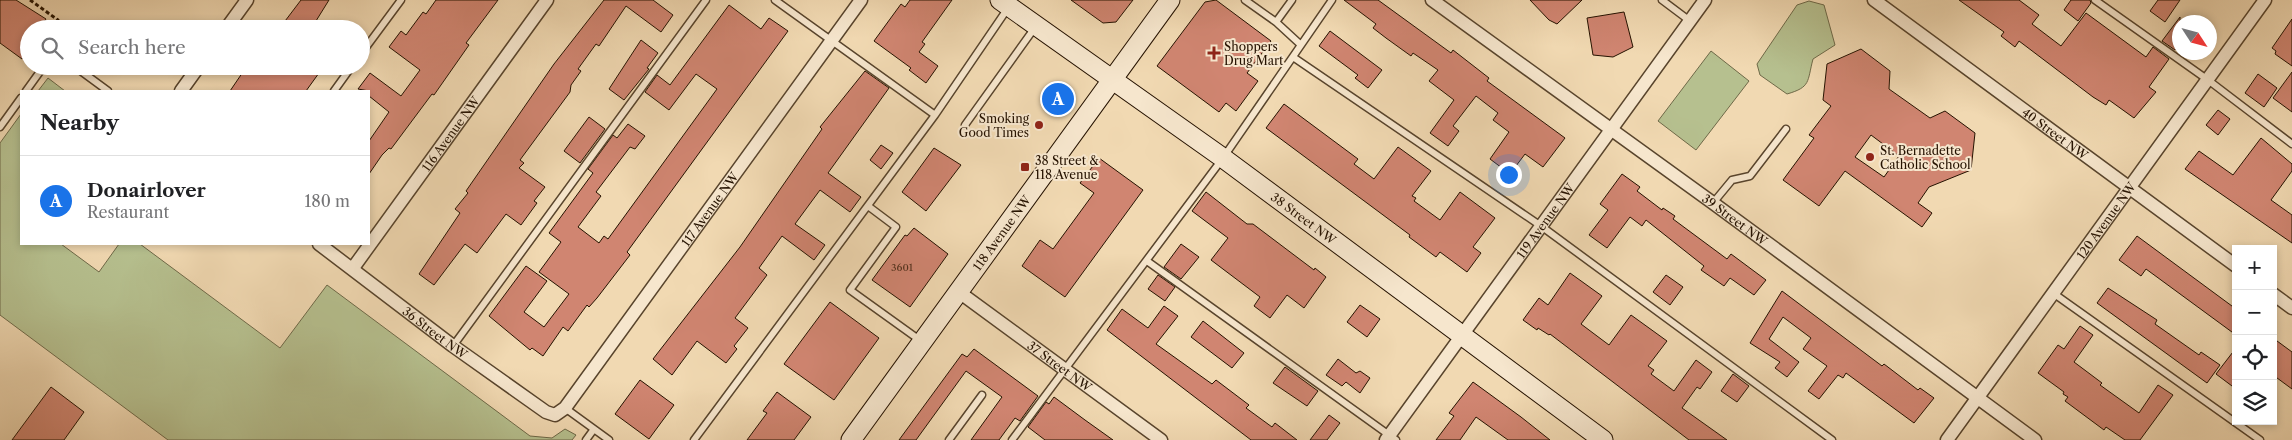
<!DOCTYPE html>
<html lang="en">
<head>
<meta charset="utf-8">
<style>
  body { margin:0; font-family:"Libre Caslon Text",serif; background:#f6f6f6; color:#202124 }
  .controls { position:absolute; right:15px; bottom:15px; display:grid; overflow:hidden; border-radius:0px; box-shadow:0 2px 8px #0003 }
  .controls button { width:45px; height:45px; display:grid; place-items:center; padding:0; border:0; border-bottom:1px solid #e0e0e0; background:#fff; color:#202124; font:25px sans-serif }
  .compass { position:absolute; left:2172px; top:15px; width:45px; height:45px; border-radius:50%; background:#fff; box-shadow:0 2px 8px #0003; rotate:126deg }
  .you { position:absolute; left:1508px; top:174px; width:18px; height:18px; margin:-12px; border:4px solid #fff; border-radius:50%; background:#1a73e8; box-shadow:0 0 0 8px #1a73e833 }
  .badge { display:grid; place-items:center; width:32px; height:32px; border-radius:50%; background:#1a73e8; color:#fff; font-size:16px; font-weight:700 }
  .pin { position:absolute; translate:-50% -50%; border:2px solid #fff; box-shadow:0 1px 5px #0006 }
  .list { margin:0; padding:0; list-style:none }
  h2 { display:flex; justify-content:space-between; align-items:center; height:65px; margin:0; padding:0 20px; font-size:21px }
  h2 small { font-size:16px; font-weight:400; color:#757577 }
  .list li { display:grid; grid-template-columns:32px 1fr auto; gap:15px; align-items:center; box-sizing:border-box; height:90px; padding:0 20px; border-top:1px solid #e0e0e0 }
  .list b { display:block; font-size:19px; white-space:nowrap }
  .list p { margin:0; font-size:16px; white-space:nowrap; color:#757577 }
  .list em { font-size:16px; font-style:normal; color:#757577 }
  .icon { flex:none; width:28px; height:28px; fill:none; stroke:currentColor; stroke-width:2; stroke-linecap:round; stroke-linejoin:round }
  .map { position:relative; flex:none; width:2292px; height:440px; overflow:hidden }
  .search { position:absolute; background:#fff; box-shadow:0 2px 8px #0003; left:20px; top:20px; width:350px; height:55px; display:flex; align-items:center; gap:12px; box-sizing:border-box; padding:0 18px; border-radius:28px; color:#757577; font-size:19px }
  .panel { position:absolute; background:#fff; box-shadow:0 2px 8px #0003; left:20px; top:90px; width:350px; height:155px; border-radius:0px }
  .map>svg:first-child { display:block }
  .green { fill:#b6c08f; stroke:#6e6948 }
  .building { fill:#d08571; stroke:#251200; fill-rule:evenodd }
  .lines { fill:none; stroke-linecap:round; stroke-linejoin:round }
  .lane-casing { stroke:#58442c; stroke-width:9 }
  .street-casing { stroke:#58442c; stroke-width:15 }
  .secondary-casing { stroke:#251200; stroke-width:21 }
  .path { stroke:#251200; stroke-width:3; stroke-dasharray:4 2.5; stroke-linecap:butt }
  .lane { stroke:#f6e6cd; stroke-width:6 }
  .street { stroke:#f6e6cd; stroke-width:12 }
  .secondary { stroke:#f6e6cd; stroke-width:19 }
  .poi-dot { fill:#8f2418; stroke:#f6e6cd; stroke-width:2 }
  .labels { text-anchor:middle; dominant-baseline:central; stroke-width:4; stroke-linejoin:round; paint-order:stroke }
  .number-label { font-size:10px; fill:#502f1c }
  .poi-label { font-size:12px; fill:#251200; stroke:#f6e6cd; text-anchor:start }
  .street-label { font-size:12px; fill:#251200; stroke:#f6e6cd }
</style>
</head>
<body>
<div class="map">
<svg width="2292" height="440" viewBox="0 0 2292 440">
  <rect width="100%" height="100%" fill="#f1d9b2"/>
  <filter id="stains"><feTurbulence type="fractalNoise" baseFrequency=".004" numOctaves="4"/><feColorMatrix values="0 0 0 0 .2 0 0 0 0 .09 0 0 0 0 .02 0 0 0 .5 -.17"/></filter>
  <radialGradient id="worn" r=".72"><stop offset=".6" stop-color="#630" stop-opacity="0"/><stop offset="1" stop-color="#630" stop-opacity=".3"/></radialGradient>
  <path class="green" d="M1809 1 1824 5 1835 45 1813 59C1807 82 1811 87 1787 94L1760 75 1757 64 1797 5Z
    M1711 51 1749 81 1696 150 1658 121Z
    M48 78 65 91H38Z
    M21 114V244H61L99 272 119 244H140L280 348 327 285 530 436 552 438 565 429 576 435 572 440H168L0 315V143Z"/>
  <path class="building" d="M0 0H16L46 19 39 29H29V50L22 59 0 43Z
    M301 0H329L311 29H279Z
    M436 0H498L466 43 469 45 434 95 432 94 391 149 389 148 382 155 369 174V141L389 112 369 96V91L358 89 370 73 401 96 420 70 389 47 401 31 406 35 423 12 426 14Z
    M604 0H653L673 15 661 32 626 6 599 46 596 44 578 69 581 71 571 85 570 92 520 160 524 163 519 168 545 187 534 201 537 203 521 225 506 214 477 253 465 244 434 285 419 274 460 213 455 209 468 193 466 191 554 64Z
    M910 0H952L922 42 925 44 919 52 938 66 926 83 909 70 911 68 874 41 901 4 905 7Z
    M1071 0H1133L1116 22 1103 23Z
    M1216 0 1271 41 1247 73 1258 81 1236 111 1226 103 1219 112 1157 66 1205 2Z
    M1344 0H1378L1451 53 1453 50 1489 78 1487 81 1565 138 1543 167 1525 154 1510 174 1490 159 1509 132 1493 120 1498 113 1476 96 1453 126 1459 131 1448 146 1430 133 1454 100 1429 81 1438 70 1413 53 1411 56 1386 38 1373 28 1376 24Z
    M1530 0H1582L1557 24 1549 20Z
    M1959 0H2019L2039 15 2032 24 2061 46 2086 13 2146 57 2153 47 2169 59 2149 87 2156 92 2134 118 2109 100 2106 105 2093 97 2019 41 2015 47 2001 36 2004 32Z
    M2071 0H2090L2091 3 2078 21 2064 10Z
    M2158 0H2180L2165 22 2150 11Z
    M729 5 761 29 769 18 788 31 627 252 630 255 597 298 589 307 587 305 568 331 563 327 543 356 532 348 530 350 489 316 526 266 547 281 524 312 544 327 569 294 539 272 561 242 549 233 593 173 588 169 613 135 617 138 628 124 645 136 635 149 630 147 596 192 601 196 578 227 599 243 604 236 608 239 717 89 696 74 669 110 645 92 657 75 670 85Z
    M1624 12 1633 47 1613 57 1593 55 1587 18Z
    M2180 17V44L2175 50 2162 41Z
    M2292 19V66L2275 54 2276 51 2272 48Z
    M1330 31 1382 70 1368 88 1355 78 1358 75 1319 46Z
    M641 40 658 53 647 68 649 69 624 100 609 89Z
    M1861 49 1890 71 1889 89 1930 118 1945 111 1975 133 1971 170 1929 187 1918 203 1932 213 1922 227 1845 171 1819 206 1783 180 1814 138 1809 135 1831 106 1823 100 1827 64ZM1871 135 1899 156 1884 177 1855 157Z
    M247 66H324L306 91H230Z
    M865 71 889 88 828 173 861 197 850 212 820 190 795 224 825 245 814 260 782 236 759 268 767 275 735 318 748 328 734 346 737 349 726 363 697 341 672 375 653 359 740 247 822 129 820 127Z
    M2292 72V112L2273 98Z
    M2258 74 2277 88 2264 107 2245 93Z
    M1284 104 1358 159 1354 164 1374 179 1398 147 1431 171 1412 196 1416 198 1414 201 1440 220 1460 192 1495 218 1473 247 1481 253 1467 272 1440 252 1436 257 1409 237 1410 235 1266 128Z
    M2218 110 2230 119 2218 135 2206 125Z
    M589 117 605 129 580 163 564 151Z
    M2261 138 2292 164V171L2271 200 2292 215V243L2185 169 2199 151 2233 175Z
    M881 145 893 153 881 169 870 160Z
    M934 148 961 165 926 211 902 192Z
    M1099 158 1143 190 1065 297 1022 266 1040 240 1053 249 1094 193 1080 183Z
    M1622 174 1640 187 1637 191 1662 210 1663 208 1675 216 1673 219 1727 259 1731 254 1766 280 1754 295 1730 278 1724 286 1701 270 1704 266 1646 220 1642 226 1630 217 1607 248 1589 235 1608 210 1600 204Z
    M1206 192 1247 224H1253L1314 270 1315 268 1326 277 1304 308 1287 295 1270 318 1254 306 1260 297 1211 260 1228 238 1192 211Z
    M914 228 948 254 910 307 872 280 905 235 907 236Z
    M2137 236 2236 309V335L2146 269 2141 276 2119 260Z
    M1181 244 1199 257 1181 279 1164 267Z
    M1570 273 1602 296 1581 324 1609 345 1631 315 1667 341 1648 366 1654 370 1651 374 1674 391 1696 360 1712 372 1700 389 1697 387 1682 408 1727 440H1689L1550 334 1549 335 1538 328 1537 330 1523 320 1539 298 1548 305Z
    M1158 275 1175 287 1165 301 1148 289Z
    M1666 275 1683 287 1670 305 1653 292Z
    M2108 288 2157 320 2155 324 2199 355 2201 352 2220 365 2207 383 2097 303Z
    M1782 291 1882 366 1884 364 1918 390 1920 388 1934 398 1914 423 1846 373 1843 378 1838 375 1819 399 1808 391 1827 366 1803 349 1811 338 1783 317 1769 339 1799 362 1787 377 1775 368 1780 362 1750 343Z
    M830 302 879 338 834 400 784 364Z
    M1360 305 1380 319 1367 337 1347 322Z
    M1164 306 1178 316 1156 344 1212 384 1216 380 1249 405 1246 408 1272 427 1275 423 1297 440H1251L1107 330 1122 309 1148 328Z
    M1203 321 1244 353 1232 368 1191 337Z
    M2080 326 2093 335 2074 362 2102 383 2100 385 2139 413 2158 385 2173 395 2140 440H2125L2106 427 2104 430 2065 401 2068 397 2063 394 2064 392 2038 373 2058 345 2064 349Z
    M2273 338 2292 352V389L2273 375Z
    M2236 348V389L2216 374Z
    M974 349 1038 396 1020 421 1015 418 999 440H971L1002 397 966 371 916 440H899L962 354 967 357Z
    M1338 359 1356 373 1360 371 1370 378 1360 393 1346 382 1342 386 1326 375Z
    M1285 367 1318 391 1307 406 1273 383Z
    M1733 374 1749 386 1737 402 1721 391Z
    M640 380 674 405 649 439 615 414Z
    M1473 382 1521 417 1550 440H1508L1476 417 1460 440H1436L1454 416 1449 413Z
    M51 387 84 412 64 440H12Z
    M777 392 811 417 794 440H747L767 413 763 411Z
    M1054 397 1085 420 1113 440H1045L1028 427 1046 402 1049 404Z
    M1329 415 1340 423 1327 440H1310Z"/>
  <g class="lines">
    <defs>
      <path id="lane" d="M775 0 935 115
        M1245 0 1276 22 1292 0
        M1662 0 1690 21
        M2095 0 2208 80 2292 144
        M1276 22 1301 45
        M361 54 401 0
        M1293 57 1541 226 1832 440
        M74 66 108 91
        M26 91 44 66
        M334 91 352 66
        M965 125 1036 26
        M0 127 21 98
        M1713 203 1732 180 1750 176 1786 129
        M868 206 896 227 850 290 921 341
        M1147 261 1396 440
        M2053 293 2260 440
        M453 346 706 0
        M565 408 609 440
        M586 440 594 429
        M694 440 935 115 1008 8
        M949 440 982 395
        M1012 440 1223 158 1332 0"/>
      <g id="street">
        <path id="s1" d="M1432 0 1713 203 2035 440"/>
        <path id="s2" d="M1874 0 2236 266"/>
        <path d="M226 29 247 0"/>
        <path d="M181 91 199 66"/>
        <path id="s3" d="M319 244 453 346 546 412 555 415 565 408 861 0"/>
        <path id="s4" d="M353 268 547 0"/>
        <path id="s5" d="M959 292 1161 440"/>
        <path d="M2273 294 2292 308"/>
        <path id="s6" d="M1386 440 1705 0"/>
        <path id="s7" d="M1947 440 2265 0"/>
      </g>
      <g id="secondary">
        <path id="s8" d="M1000 0 1223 158 1603 440"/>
        <path id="s9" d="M851 440 1170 0"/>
      </g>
    </defs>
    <use href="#lane" class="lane-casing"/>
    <use href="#street" class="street-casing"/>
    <use href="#secondary" class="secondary-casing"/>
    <path class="path" d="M30 0 58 20 57 29"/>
    <use href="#lane" class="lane"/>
    <use href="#street" class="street"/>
    <use href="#secondary" class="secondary"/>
  </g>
  <g class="poi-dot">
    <path d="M1211.5 45.5h5v5h5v5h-5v5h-5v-5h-5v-5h5z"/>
    <circle cx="1039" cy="125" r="5"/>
    <circle cx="1870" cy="157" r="5"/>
    <rect x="1020" y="162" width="10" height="10" rx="2.5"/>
  </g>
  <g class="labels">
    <g class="number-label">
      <text x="902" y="267">3601</text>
    </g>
    <g class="poi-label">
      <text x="1224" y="46">Shoppers<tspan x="1224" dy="14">Drug Mart</tspan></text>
      <text x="1029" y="118" text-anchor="end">Smoking<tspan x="1029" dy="14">Good Times</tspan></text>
      <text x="1880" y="150">St. Bernadette<tspan x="1880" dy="14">Catholic School</tspan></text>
      <text x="1035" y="160">38 Street &amp;<tspan x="1035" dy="14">118 Avenue</tspan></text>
    </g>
    <g class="street-label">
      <text stroke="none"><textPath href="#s2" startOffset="225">40 Street NW</textPath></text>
      <text stroke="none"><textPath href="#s4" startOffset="166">116 Avenue NW</textPath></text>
      <text stroke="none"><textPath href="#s3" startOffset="550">117 Avenue NW</textPath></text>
      <text stroke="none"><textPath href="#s8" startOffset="374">38 Street NW</textPath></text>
      <text stroke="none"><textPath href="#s1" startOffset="374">39 Street NW</textPath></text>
      <text stroke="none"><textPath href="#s6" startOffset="271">119 Avenue NW</textPath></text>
      <text stroke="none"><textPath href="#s7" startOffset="271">120 Avenue NW</textPath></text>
      <text stroke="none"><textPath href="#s9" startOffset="256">118 Avenue NW</textPath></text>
      <text stroke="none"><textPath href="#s3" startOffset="146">36 Street NW</textPath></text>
      <text stroke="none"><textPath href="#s5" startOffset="125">37 Street NW</textPath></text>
    </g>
  </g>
  <rect width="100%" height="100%" filter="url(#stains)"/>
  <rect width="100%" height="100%" fill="url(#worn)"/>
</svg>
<div class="controls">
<button>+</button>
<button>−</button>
<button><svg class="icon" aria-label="locate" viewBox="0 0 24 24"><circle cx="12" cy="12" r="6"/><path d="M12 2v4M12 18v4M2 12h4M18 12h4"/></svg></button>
<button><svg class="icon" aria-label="layers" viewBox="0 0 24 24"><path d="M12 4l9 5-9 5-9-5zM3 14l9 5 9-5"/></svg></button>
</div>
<svg class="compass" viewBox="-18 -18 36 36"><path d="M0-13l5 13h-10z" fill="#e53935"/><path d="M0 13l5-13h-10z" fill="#757577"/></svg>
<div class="you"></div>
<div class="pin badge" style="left:1058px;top:99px">A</div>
<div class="search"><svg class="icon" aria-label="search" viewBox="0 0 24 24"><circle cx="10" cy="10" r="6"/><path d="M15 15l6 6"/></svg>Search here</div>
<section class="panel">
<h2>Nearby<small></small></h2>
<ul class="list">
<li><span class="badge">A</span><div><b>Donairlover</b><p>Restaurant</p></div><em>180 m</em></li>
</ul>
</section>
</div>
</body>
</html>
